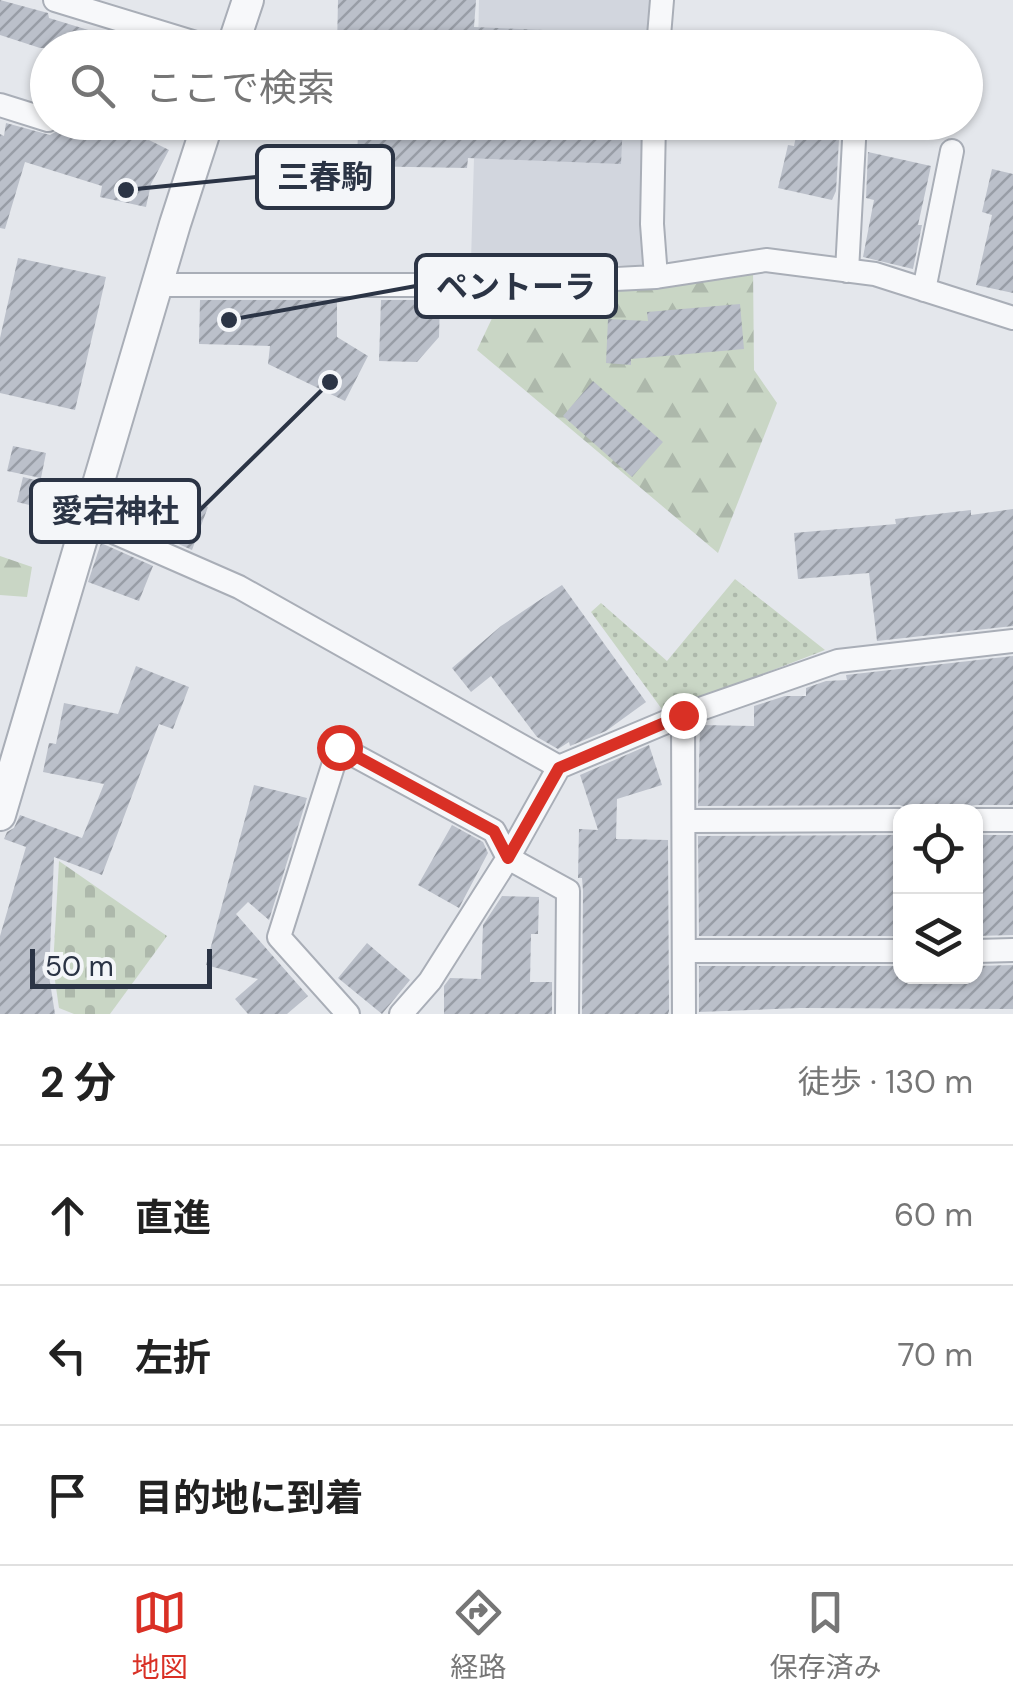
<!DOCTYPE html>
<html lang="ja">
<head>
<meta charset="utf-8">
<style>
  body { margin:0; font-family:"DM Sans","Noto Sans JP",sans-serif; background:#f6f6f6; color:#222 }
  .controls { position:absolute; right:30px; bottom:30px; display:grid; overflow:hidden; border-radius:20px; box-shadow:0 2px 8px #0004 }
  .controls button { width:90px; height:90px; display:grid; place-items:center; padding:0; border:0; border-bottom:2px solid #e0e0e0; background:#fff; color:#222; font:50px sans-serif }
  .scale { position:absolute; left:30px; bottom:25px; width:182px; box-sizing:border-box; padding-left:10px; border:5px solid #2b3445; border-top:0; font-size:28px; line-height:35px; white-space:nowrap; color:#2b3445; -webkit-text-stroke:8px #f4f6f9; paint-order:stroke }
  .stop { position:absolute; width:30px; height:30px; margin:-22px; border:8px solid #d93025; border-radius:50%; background:#fff }
  .stop.end { background:#d93025; border-color:#fff; box-shadow:0 2px 10px #0008 }
  .list { margin:0; padding:0; list-style:none }
  h2 { display:flex; justify-content:space-between; align-items:center; height:130px; margin:0; padding:0 40px; font-size:42px }
  h2 small { font-size:32px; font-weight:400; color:#767676 }
  .list li { display:grid; grid-template-columns:65px 1fr auto; gap:30px; align-items:center; box-sizing:border-box; height:140px; padding:0 40px; border-top:2px solid #e0e0e0 }
  .list b { display:block; font-size:38px; white-space:nowrap }
  .list em { font-size:32px; font-style:normal; color:#767676 }
  .icon { flex:none; width:55px; height:55px; fill:none; stroke:currentColor; stroke-width:2; stroke-linecap:round; stroke-linejoin:round }
  .map { position:relative; flex:none; width:1013px; height:1014px; overflow:hidden }
  .search { position:absolute; background:#fff; box-shadow:0 2px 8px #0004; left:30px; right:30px; top:30px; height:110px; display:flex; align-items:center; gap:25px; box-sizing:border-box; padding:0 35px; border-radius:55px; color:#767676; font-size:38px }
  .sheet { height:550px; background:#fff }
  nav { display:flex; justify-content:space-around; align-items:center; box-sizing:border-box; height:140px; border-top:2px solid #e0e0e0; background:#fff; font-size:28px; color:#767676 }
  nav a { display:grid; justify-items:center; gap:5px }
  nav .on { color:#d93025 }
  .map>svg:first-child { display:block }
  .built { fill:#d2d6de }
  .grass { fill:url(#grass-dots) }
  .forest { fill:url(#forest-firs) }
  .cemetery { fill:url(#cemetery-stones) }
  .building { fill:url(#building-hatch) }
  .lines { fill:none; stroke-linecap:round; stroke-linejoin:round }
  .minor-casing { stroke:#a9aeb7; stroke-width:26 }
  .tertiary-casing { stroke:#a9aeb7; stroke-width:34 }
  .minor { stroke:#f7f8fa; stroke-width:22 }
  .tertiary { stroke:#f7f8fa; stroke-width:30 }
  .route { stroke:#d93025; stroke-width:12 }
  .leader { fill:none; stroke:#2b3445; stroke-width:4 }
  .callout-dot { fill:#2b3445; stroke:#f4f6f9; stroke-width:4 }
  .callout { fill:#f4f6f9; stroke:#2b3445; stroke-width:4 }
  .callout-label { font-size:32px; text-anchor:middle; font-weight:bold; fill:#2b3445 }
</style>
</head>
<body>
<div class="map">
<svg width="1013" height="1014" viewBox="0 0 1013 1014">
  <defs>
    <pattern id="grass-dots" width="8" height="8" patternUnits="userSpaceOnUse" patternTransform="scale(2.5)"><rect width="8" height="8" fill="#c9d6c5"/><path d="M2 2h.1M6 6h.1" fill="none" stroke="#adb8ab" stroke-width="1.8" stroke-linecap="round"/></pattern>
    <pattern id="forest-firs" width="22" height="20" patternUnits="userSpaceOnUse" patternTransform="scale(2.5)"><rect width="22" height="20" fill="#c9d6c5"/><path d="M5 1l3.5 6h-7zM16 11l3.5 6h-7z" fill="#adb8ab"/></pattern>
    <pattern id="cemetery-stones" width="16" height="16" patternUnits="userSpaceOnUse" patternTransform="scale(2.5)"><rect width="16" height="16" fill="#c9d6c5"/><path d="M2 7V4a2 2 0 0 1 4 0v3zM10 15v-3a2 2 0 0 1 4 0v3z" fill="#adb8ab"/></pattern>
    <pattern id="building-hatch" width="6" height="6" patternUnits="userSpaceOnUse" patternTransform="scale(2.5)"><rect width="6" height="6" fill="#bbc0ca"/><path d="M-1 1l2-2M0 6l6-6M5 7l2-2" fill="none" stroke="#989da6"/></pattern>
  </defs>
  <rect width="100%" height="100%" fill="#e4e7ec"/>
  <path class="built" d="M479 0H651L650 47 478 48Z
    M475 123H647L643 266 471 261Z"/>
  <path class="grass" d="M735 579 825 650 664 712 591 612 601 603 667 661Z"/>
  <path class="forest" d="M753 268 754 370 777 403 718 553 477 350 504 293Z
    M0 556 32 567 27 597 0 595Z"/>
  <path class="cemetery" d="M59 861 167 936 110 1014H74L59 1008 53 967Z"/>
  <path class="building" d="M0 0 48 13 49 18 131 43 130 48H40L0 35Z
    M338 0H476L474 27 567 31V48H337Z
    M63 122H113L169 150 151 184 146 207 100 197 102 186 25 162 5 229 0 228V134L4 136 6 123 50 135 59 130Z
    M359 122H623L621 164 468 158 467 168 356 166Z
    M799 122H840L836 191 832 200 778 188 788 145 794 146Z
    M868 152 931 166 918 225H922L913 269 863 257 874 200 866 198Z
    M992 169 1013 174V293L976 285 992 215 982 212Z
    M18 258 106 277 75 410 0 393V338Z
    M200 300H337V337L368 356 345 401 268 364 270 346 199 344Z
    M381 300H440L439 337 417 362 379 361Z
    M740 304 744 349 631 359V365L606 363 608 319 648 321 647 312Z
    M593 381 663 442 632 477 563 416Z
    M13 446 46 453 41 478 7 471Z
    M23 477 56 485 50 510 17 502Z
    M155 487 208 507 192 550 140 527Z
    M1013 509V626L877 641 869 573 798 579 794 533 896 524 895 519 971 510V515Z
    M101 543 153 566 139 601 88 582Z
    M562 585 646 702 606 731 570 746 569 742 558 749 537 737 491 676 471 692 452 668 501 626Z
    M1013 656V805H976L938 810H911L900 805 698 806 700 725 754 726V706L785 696H806V688L826 681 847 680 846 675Z
    M136 666 189 687 173 729 159 724 102 875 54 857 49 976 55 1014H0V936L26 847 4 839 7 832 14 828 20 815 82 838 104 784 43 772 49 743 56 744 64 703 118 714Z
    M649 745 662 785 617 799 616 839 668 840 669 1011 668 1014H582L583 891 582 878H578L579 829 598 830 580 775Z
    M254 785 307 798 269 920 248 902 236 914 308 996 287 1014H248L235 999 258 979 206 965Z
    M452 825 483 842 488 853 459 908 418 885Z
    M900 835V936H699L698 836Z
    M976 835H1013V935L976 936Z
    M502 896 539 897 538 934H531L530 982H552V1014H444V986L450 978 481 979 483 925Z
    M367 943 410 980 382 1014 338 978Z
    M1013 965V1009L800 1008 699 1012V966H900V976H976V966Z"/>
  <g class="lines">
    <defs>
      <path id="minor" d="M55 0 212 48
        M658 48 662 0
        M0 105 48 120
        M654 122 652 224 656 277
        M847 271 855 122
        M156 285H491L656 277 766 260 875 274 1013 318
        M924 290 952 151
        M86 520 239 587 559 767
        M683 715 684 1014
        M976 820H1013
        M685 821 900 820
        M684 951H900
        M976 951 1013 950
        M348 1014 279 937 339 747 494 831 508 858 568 891 567 1014
        M401 1014 430 981 508 858 559 767 683 715 838 661 1013 641"/>
      <path id="tertiary" d="M232 48 248 0
        M0 815 175 224 208 122"/>
    </defs>
    <use href="#minor" class="minor-casing"/>
    <use href="#tertiary" class="tertiary-casing"/>
    <use href="#minor" class="minor"/>
    <use href="#tertiary" class="tertiary"/>
  </g>
  <g class="lines">
    <path class="route" d="M339 747 494 831 508 858 559 768 683 715"/>
  </g>
  <path class="leader" d="M126 190L257 177M229 320L416 286M330 382L199 511"/>
  <g class="callout-dot">
    <circle cx="126" cy="190" r="10"/>
    <circle cx="229" cy="320" r="10"/>
    <circle cx="330" cy="382" r="10"/>
  </g>
  <g class="callout">
    <rect x="257" y="146" width="136" height="62" rx="10"/>
    <rect x="416" y="255" width="200" height="62" rx="10"/>
    <rect x="31" y="480" width="168" height="62" rx="10"/>
  </g>
  <g class="callout-label">
    <text x="325" y="188">三春駒</text>
    <text x="516" y="298">ペントーラ</text>
    <text x="115" y="522">愛宕神社</text>
  </g>
</svg>
<div class="controls">
<button><svg class="icon" aria-label="locate" viewBox="0 0 24 24"><circle cx="12" cy="12" r="6"/><path d="M12 2v4M12 18v4M2 12h4M18 12h4"/></svg></button>
<button><svg class="icon" aria-label="layers" viewBox="0 0 24 24"><path d="M12 4l9 5-9 5-9-5zM3 14l9 5 9-5"/></svg></button>
</div>
<div class="scale">50 m</div>
<div class="stop" style="left:339px;top:747px"></div>
<div class="stop end" style="left:683px;top:715px"></div>
<div class="search"><svg class="icon" aria-label="search" viewBox="0 0 24 24"><circle cx="10" cy="10" r="6"/><path d="M15 15l6 6"/></svg>ここで検索</div>
</div>
<section class="sheet">
<h2>2 分<small>徒歩 · 130 m</small></h2>
<ul class="list">
<li><svg class="icon" aria-label="ahead" viewBox="0 0 24 24"><path d="M12 20V5M6 11l6-6 6 6"/></svg><div><b>直進</b></div><em>60 m</em></li>
<li><svg class="icon" aria-label="left" viewBox="0 0 24 24"><path d="M17 20v-9H6M10 6l-5 5 5 5"/></svg><div><b>左折</b></div><em>70 m</em></li>
<li><svg class="icon" aria-label="arrive" viewBox="0 0 24 24"><path d="M6 21V4h12l-3 4 3 4H6"/></svg><div><b>目的地に到着</b></div></li>
</ul>
</section>
<nav>
<a class="on"><svg class="icon" aria-label="map" viewBox="0 0 24 24"><path d="M3 6l6-2 6 2 6-2v14l-6 2-6-2-6 2zM9 4v14M15 6v14"/></svg>地図</a>
<a><svg class="icon" aria-label="directions" viewBox="0 0 24 24"><path d="M12 3l9 9-9 9-9-9zM9 14v-3h6M13 9l2 2-2 2"/></svg>経路</a>
<a><svg class="icon" aria-label="saved" viewBox="0 0 24 24"><path d="M7 4h10v16l-5-4-5 4z"/></svg>保存済み</a>
</nav>
</body>
</html>
